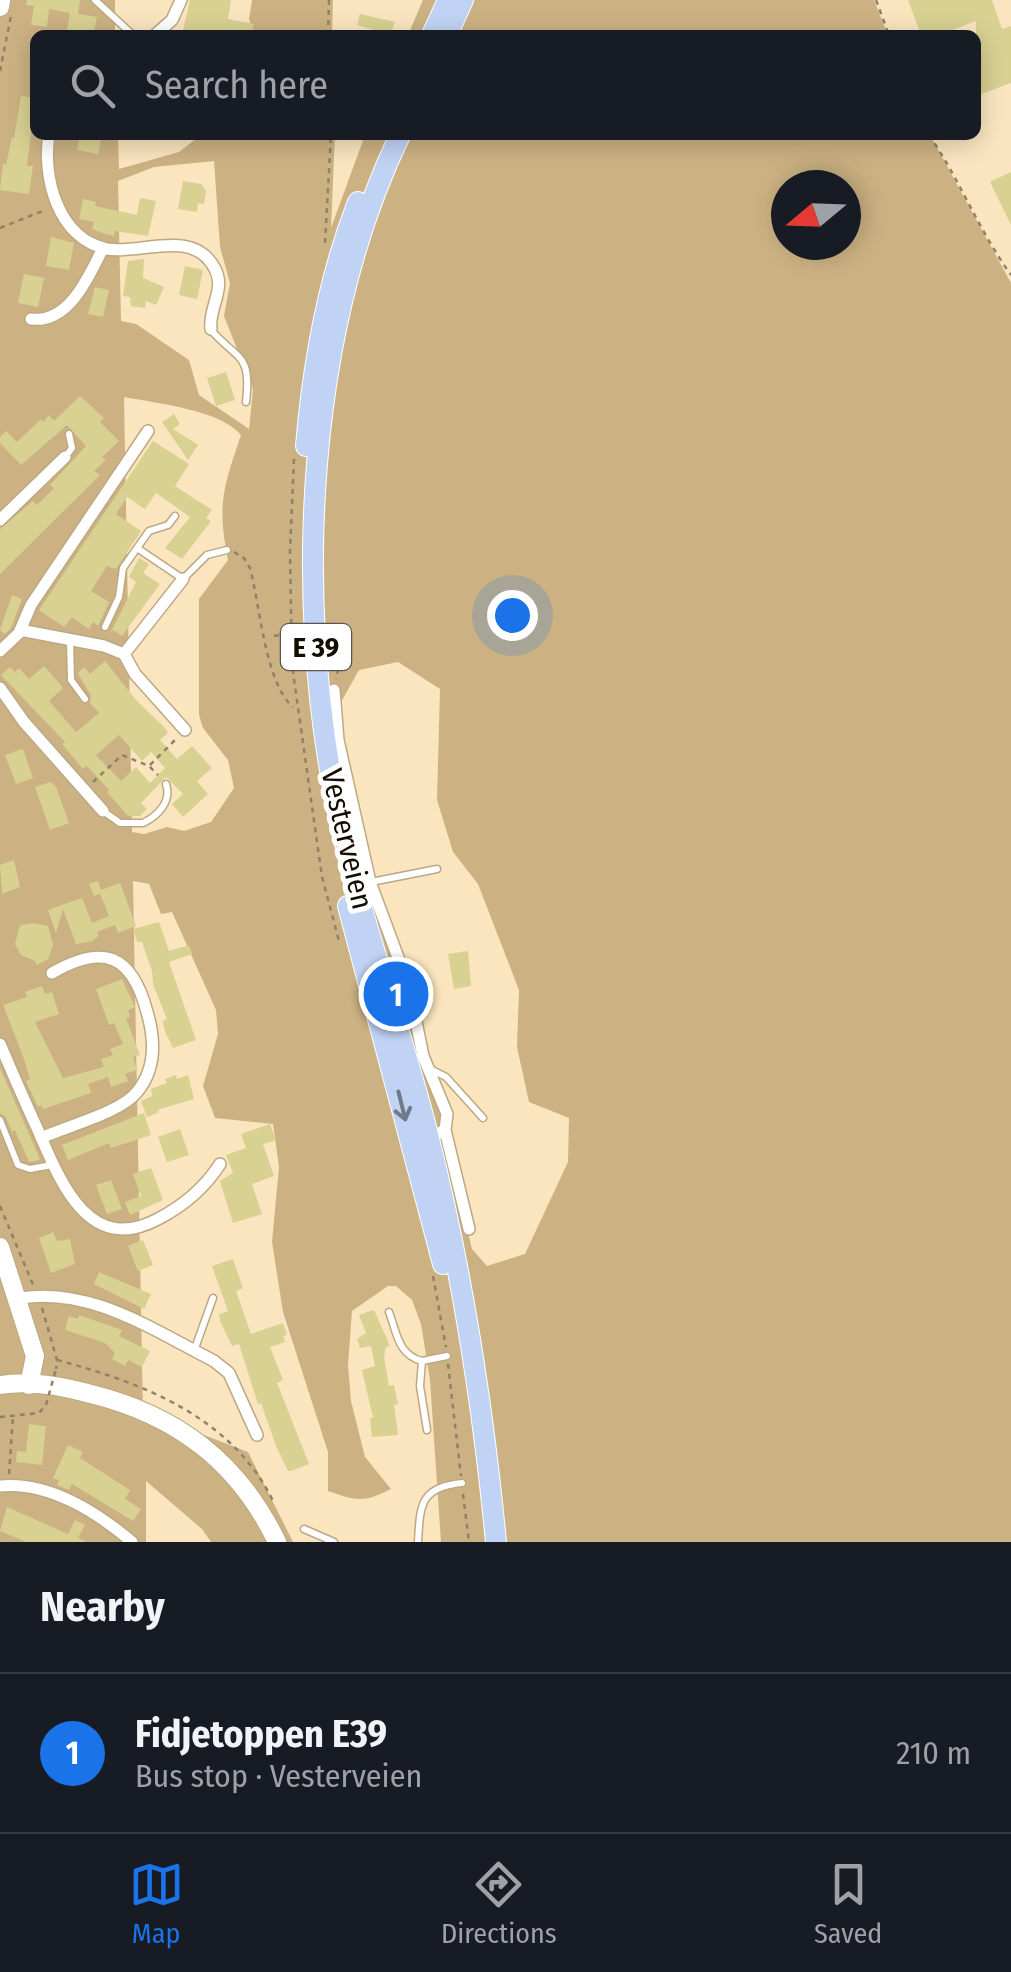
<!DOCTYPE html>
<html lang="en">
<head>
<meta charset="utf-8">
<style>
  body { margin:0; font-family:"Fira Sans Condensed",sans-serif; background:#20242c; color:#f1f3f6 }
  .compass { position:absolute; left:771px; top:170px; width:90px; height:90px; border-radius:50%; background:#171b24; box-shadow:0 5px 25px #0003; rotate:251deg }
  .you { position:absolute; left:512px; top:615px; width:35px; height:35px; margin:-25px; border:8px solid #fff; border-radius:50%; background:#1a73e8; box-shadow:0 0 0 15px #1a73e833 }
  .badge { display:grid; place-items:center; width:65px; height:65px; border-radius:50%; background:#1a73e8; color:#fff; font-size:32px; font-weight:700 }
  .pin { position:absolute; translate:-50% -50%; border:5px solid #fff; box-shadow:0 2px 10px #0006 }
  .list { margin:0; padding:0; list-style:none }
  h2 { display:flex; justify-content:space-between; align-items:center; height:130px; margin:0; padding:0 40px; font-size:42px }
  h2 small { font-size:32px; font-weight:400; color:#9ea1a6 }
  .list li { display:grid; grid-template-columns:65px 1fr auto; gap:30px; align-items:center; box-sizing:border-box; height:160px; padding:0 40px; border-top:2px solid #363941 }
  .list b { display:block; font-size:38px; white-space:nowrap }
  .list p { margin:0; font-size:32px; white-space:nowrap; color:#9ea1a6 }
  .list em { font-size:32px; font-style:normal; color:#9ea1a6 }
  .icon { flex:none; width:55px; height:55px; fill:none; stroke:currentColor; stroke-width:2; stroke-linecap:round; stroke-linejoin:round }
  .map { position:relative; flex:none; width:1011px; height:1542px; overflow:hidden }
  .search { position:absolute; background:#171b24; box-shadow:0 5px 25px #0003; left:30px; right:30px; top:30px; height:110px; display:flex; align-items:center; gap:25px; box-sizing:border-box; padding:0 35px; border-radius:15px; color:#9ea1a6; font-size:38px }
  .sheet { height:290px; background:#171b24 }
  nav { display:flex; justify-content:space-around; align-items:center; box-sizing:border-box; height:140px; border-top:2px solid #363941; background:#171b24; font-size:28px; color:#9ea1a6 }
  nav a { display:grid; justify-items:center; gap:5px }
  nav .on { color:#1a73e8 }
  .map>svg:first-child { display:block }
  .green { fill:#ccb283; fill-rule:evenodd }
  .building { fill:#d8d192; fill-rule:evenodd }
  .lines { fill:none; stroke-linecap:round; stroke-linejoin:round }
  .lane-casing { stroke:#bca883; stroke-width:9 }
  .street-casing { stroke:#bca883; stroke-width:14 }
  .secondary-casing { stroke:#bca883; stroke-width:20 }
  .highway-casing { stroke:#fff; stroke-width:22 }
  .path { stroke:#908268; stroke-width:2.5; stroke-dasharray:5 5; stroke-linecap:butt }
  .lane { stroke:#fff; stroke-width:6 }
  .street { stroke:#fff; stroke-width:11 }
  .secondary { stroke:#fff; stroke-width:18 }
  .highway { stroke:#c1d3f4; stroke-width:20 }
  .path-bridge { stroke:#908268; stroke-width:2.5; stroke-dasharray:5 5; stroke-linecap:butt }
  .oneway { stroke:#737a87 }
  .labels { text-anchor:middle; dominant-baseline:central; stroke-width:10; stroke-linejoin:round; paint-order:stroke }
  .shield { fill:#fff; stroke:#5a564e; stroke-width:2.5 }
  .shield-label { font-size:28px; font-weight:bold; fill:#140d02 }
  .street-label { font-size:30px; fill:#140d02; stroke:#fff }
</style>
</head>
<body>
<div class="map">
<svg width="1011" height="1542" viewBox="0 0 1011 1542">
  <rect width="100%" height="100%" fill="#fae5bf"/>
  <path class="green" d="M0 0H115V35H35V135H118L119 169 179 152 201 135H335L331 228 365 135H930L1011 283V1542H441L430 1380 421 1324 412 1300 396 1286H388L352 1311 348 1365 351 1401 365 1457 391 1489C363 1503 357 1501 328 1491V1452L283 1312 272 1242 279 1167 273 1124 215 1118 203 1086 218 1034 216 1010 172 912 161 914 149 884 133 881 143 1415 157 1417 248 1452 293 1542H211L202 1529 146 1481V1542H0ZM214 161 220 247 230 283 224 316 253 389 249 429 199 395 189 360 136 324 121 321 118 181 154 167ZM786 185H846V245H786ZM124 397C155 403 221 410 241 435 223 488 217 505 228 560L199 599V715L203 728 228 760 234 788 211 822 184 831 167 827 144 834 132 832ZM398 662 440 689 437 800 453 852 478 884 519 990 517 1047 529 1102 569 1118 568 1162 525 1254 487 1266 472 1249 436 1098 362 845 347 776 341 702 359 670Z
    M252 0H333L332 35H254L249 19Z
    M423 0H874L888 35H408Z"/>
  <path class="building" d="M27 0H80L78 14 97 17 94 32 66 35 70 13 49 9 47 27 31 25 34 6 26 5Z
    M190 0H231L228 19 254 24 252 35H182Z
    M908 0H992L1002 29 1011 26V83L976 96V21L939 35H921Z
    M360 14 395 22 390 35 357 25Z
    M21 96 35 98 27 166H33L29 194 0 190 3 164 6 165 12 137 14 138Z
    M80 135H102L98 154 77 150Z
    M1011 172V225L990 182Z
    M183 181 201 184 206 191 204 204 198 203 197 212 178 209Z
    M140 198 156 201 148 236 115 231 114 236 102 233 92 229 94 222 79 219 83 199 96 202 95 206 137 215Z
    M51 237 74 243 69 270 46 266Z
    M144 259 143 278 164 287 156 305 146 301 145 308 131 306 130 297 123 296 128 261Z
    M185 266 203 270 197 299 179 295Z
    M24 274 44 278 38 307 18 303Z
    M95 287 109 290 103 317 88 314Z
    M226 372 235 400 216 406 207 378Z
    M80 396 104 418 100 422 119 441 102 457 106 460 94 471 100 475 0 574V529L33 501 37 505 54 488 50 485 86 446 67 425 21 465 0 443V437L6 431 17 442 41 419 43 422 49 415 54 421Z
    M174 414 180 424 173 429 198 445 188 460 162 422Z
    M153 441 189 464 175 486 212 510 206 518 211 521 182 559 165 548 190 517 156 493 145 509 127 497 116 514 141 531 116 569 107 566 91 591 109 602 98 626 93 622 89 629 72 617 64 627 39 610Z
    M139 558 149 564 143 573 160 584 122 636 113 630 110 634 136 582 129 577Z
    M12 595 22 599 11 628 5 634 0 630Z
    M105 661 136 700 165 728 168 733 160 740 177 759 192 746 212 768 197 781 208 794 183 817 172 804 183 794 166 777 141 803 147 809 140 816H128L107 792 109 790 92 771 86 766 83 769 62 744 65 742 1 675 10 667 15 672 19 668 29 679 44 666 63 688 49 701 76 732 99 713 90 703 91 696 78 673 84 667 90 674ZM119 735 142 761 151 752 165 768 150 783 136 767 121 781 96 755Z
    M23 749 33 778 16 784 5 755Z
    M51 782 56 787 69 823 50 830 35 787Z
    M14 860 20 887 2 894 0 865Z
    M98 881 101 890 120 883 136 926 118 933 115 925 97 932 99 936 92 941 76 944 63 909 56 933 48 910 82 898 92 923 109 916 100 894 94 896 89 884Z
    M159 922 169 951 189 945 192 954 169 962 196 1040 173 1048 164 1029 163 1021 167 1019 153 984 152 971 142 942H137L133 929Z
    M33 923 48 926 53 945 48 959 37 965 35 961 21 955 15 944 20 925Z
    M468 951 471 986 454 989 448 954Z
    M122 979 135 1007 128 1010 130 1017 126 1018 140 1055 133 1057 137 1070 125 1074 128 1081 111 1087 108 1077 88 1084 91 1093 43 1109 41 1105 38 1107 26 1081 30 1079 23 1056 3 1005 27 997 25 992 42 986 45 994 52 992 59 1014 35 1022 63 1078 104 1067 101 1059 113 1055 110 1049 123 1044 114 1023 109 1025 96 989Z
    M0 1068 40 1159 35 1161 29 1162 15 1130 12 1132 6 1117 0 1113Z
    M176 1075 177 1079 188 1075 194 1099 157 1110 159 1112 147 1117 141 1101 152 1096 151 1089 167 1083 165 1079Z
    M144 1113 151 1135 111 1148 109 1143 68 1160 62 1145Z
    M270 1124 276 1140 263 1144 274 1176 252 1184 262 1214 233 1223 220 1181 233 1173 226 1155 246 1148 241 1134Z
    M180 1129 189 1155 167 1162 158 1137Z
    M151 1168 163 1200 130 1215 125 1202 141 1196 133 1174Z
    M111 1180 122 1209 107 1214 96 1185Z
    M53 1232 57 1241 70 1239 75 1264 51 1273 39 1238Z
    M143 1240 153 1265 138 1271 128 1246Z
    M233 1259 243 1288 236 1291 251 1334 283 1323 287 1335 283 1336 285 1342 270 1347 283 1380 277 1383 309 1464 291 1471H288L276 1446 261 1403 258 1404 239 1344 232 1346 220 1321 219 1314 228 1311 212 1266Z
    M99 1272 151 1294 144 1309 94 1284Z
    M374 1310 390 1346 386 1347 384 1357 389 1386 394 1385 398 1404 394 1405 398 1435 372 1437 370 1418H373L362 1370 375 1366 371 1346 360 1348 357 1339 366 1333 359 1315Z
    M79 1315 122 1330 119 1336 150 1351 142 1367 128 1360 125 1366 112 1359 115 1353 105 1343 65 1330 69 1316 78 1319Z
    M29 1424 46 1426 42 1465 16 1462 17 1451 26 1452Z
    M68 1445 83 1452 80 1458 130 1490 125 1499 141 1509 133 1521 72 1484 69 1490 57 1485 59 1480 53 1478Z
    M7 1507 68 1534 75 1520 85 1525 78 1538 87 1542H26L0 1531Z"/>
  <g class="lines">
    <defs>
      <path id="lane" d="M95 0 133 35
        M211 330C237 360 252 353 246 402
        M66 456 72 448 69 434
        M137 548 183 579 207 555 227 550
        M105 627 119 597 123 568 149 531 168 525 175 516
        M70 641 71 680 85 699
        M103 811 120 823H143C158 816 172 801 166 784
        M371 882 437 869
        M428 1068 446 1077 483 1118
        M0 1120 18 1165 30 1169 52 1165
        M389 1312C397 1333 398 1355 422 1361
        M194 1351 213 1298
        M427 1430 420 1386 422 1361 447 1356
        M304 1529 334 1542
        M418 1542C420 1505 420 1487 462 1483"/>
      <path id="street" d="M155 35 172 20 181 0
        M49 135C42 177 58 239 107 249 141 255 194 227 215 269 226 289 208 309 211 329
        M31 319C69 324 89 276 103 248
        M0 520 65 457
        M20 630 104 646 124 654 135 674 185 730
        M0 651 19 633 31 605 148 431
        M124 654 183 579
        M0 688 24 722 103 811
        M334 690 338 740 370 882 409 987 423 1056 447 1114 445 1130 425 1140
        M0 1044C12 1072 24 1100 37 1128 59 1178 87 1257 158 1219 183 1206 204 1189 220 1164
        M445 1130 469 1229
        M41 1138C67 1126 120 1113 137 1092 157 1068 155 1039 147 1012 132 955 104 943 52 973
        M15 1299C87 1284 153 1330 214 1361L229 1373 257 1435
        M0 1486C48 1481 97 1512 132 1542"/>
      <path id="secondary" d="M0 7 1 0
        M0 1247 35 1356 29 1385
        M0 1385C29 1380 62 1386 91 1394 176 1415 238 1461 277 1542"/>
      <path id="highway" d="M432 35 448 0
        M447 35 463 0
        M400 135C306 331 294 593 336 803 359 917 401 1026 429 1139 462 1271 483 1406 496 1542
        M306 446C313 363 328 279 358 202
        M348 906 443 1264"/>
    </defs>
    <use href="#lane" class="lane-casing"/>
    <use href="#street" class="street-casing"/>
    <use href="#secondary" class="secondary-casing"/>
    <use href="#highway" class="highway-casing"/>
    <path class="path" d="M876 0 889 35
      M328 35 329 0
      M0 71 11 16
      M929 135C960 180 979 231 1011 275
      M0 228 45 210
      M325 243 331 135
      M294 459 290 551 292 665 322 877 339 941
      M234 552 244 558 250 568C260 605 265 683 293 707
      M333 628 343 630 345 639 336 679
      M150 765 176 739
      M93 782 122 755 149 766 158 775
      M0 1206 34 1287
      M433 1276 446 1347
      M42 1308 57 1360 56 1369
      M57 1360C143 1383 233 1417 274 1503
      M448 1364 461 1476
      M0 1417 39 1413 46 1405
      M9 1474 13 1416
      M463 1494 469 1542"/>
    <use href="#lane" class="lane"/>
    <use href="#street" class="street"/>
    <use href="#secondary" class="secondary"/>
    <use href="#highway" class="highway"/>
    <path class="path-bridge" d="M274 636 333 628
      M46 1405 56 1369"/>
  </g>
  <defs><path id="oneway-shaft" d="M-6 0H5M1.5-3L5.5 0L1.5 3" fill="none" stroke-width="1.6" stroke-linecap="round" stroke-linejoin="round" transform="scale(2.5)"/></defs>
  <use class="oneway" href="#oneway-shaft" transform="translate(402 1106) rotate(76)"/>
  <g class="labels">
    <rect class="shield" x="281" y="624" width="70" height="46" rx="8"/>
    <g class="shield-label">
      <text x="316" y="647">E 39</text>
    </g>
    <g class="street-label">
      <text transform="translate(347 839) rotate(77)">Vesterveien</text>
    </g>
  </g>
</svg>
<svg class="compass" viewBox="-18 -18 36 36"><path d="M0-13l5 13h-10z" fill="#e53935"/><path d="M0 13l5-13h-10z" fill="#9ea1a6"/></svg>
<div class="you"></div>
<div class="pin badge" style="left:396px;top:994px">1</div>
<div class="search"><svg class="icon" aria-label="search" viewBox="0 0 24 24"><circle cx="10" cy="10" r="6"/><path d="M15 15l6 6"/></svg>Search here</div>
</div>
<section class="sheet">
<h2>Nearby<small></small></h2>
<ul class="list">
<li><span class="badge">1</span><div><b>Fidjetoppen E39</b><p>Bus stop · Vesterveien</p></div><em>210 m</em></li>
</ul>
</section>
<nav>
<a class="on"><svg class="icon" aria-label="map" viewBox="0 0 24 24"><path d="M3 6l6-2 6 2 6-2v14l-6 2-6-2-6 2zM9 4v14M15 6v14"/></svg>Map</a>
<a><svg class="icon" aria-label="directions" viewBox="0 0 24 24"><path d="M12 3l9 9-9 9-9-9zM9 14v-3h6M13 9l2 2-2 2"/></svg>Directions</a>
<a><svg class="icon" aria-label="saved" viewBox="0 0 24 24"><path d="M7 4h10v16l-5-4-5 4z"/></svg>Saved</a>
</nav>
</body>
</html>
